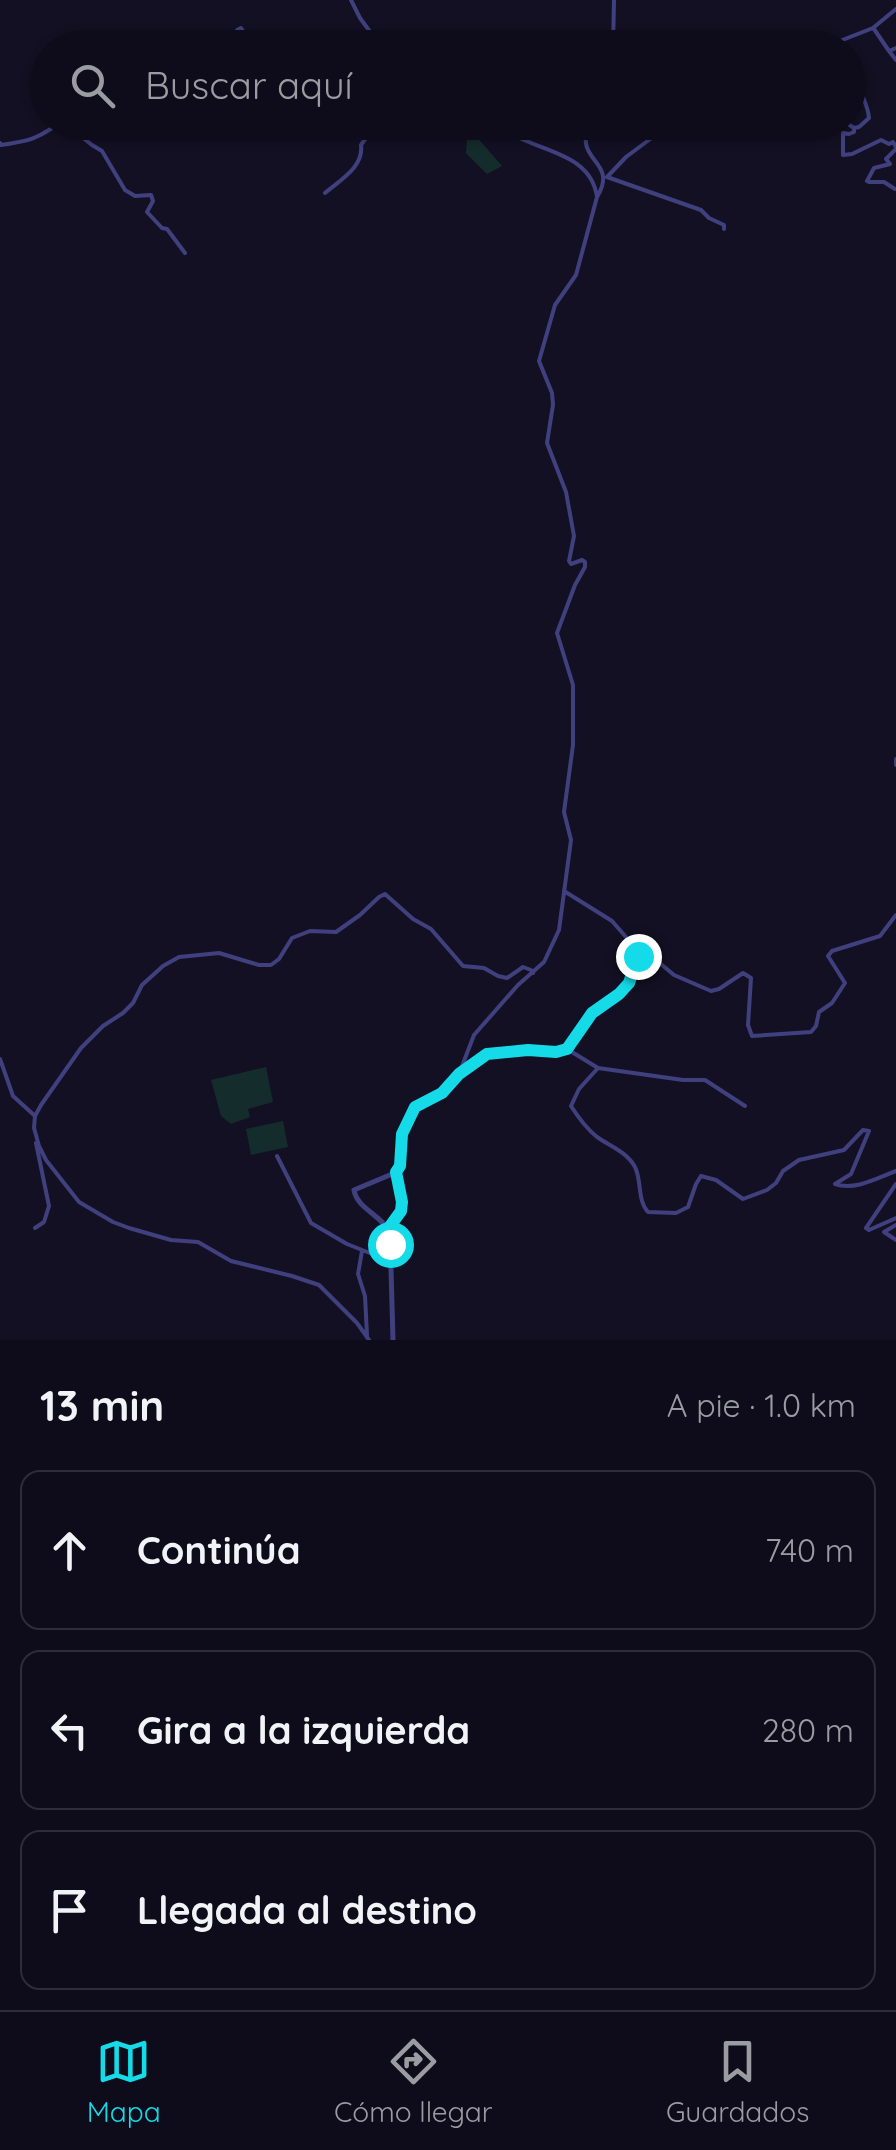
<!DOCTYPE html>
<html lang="es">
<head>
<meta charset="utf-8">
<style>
  body { margin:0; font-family:Quicksand,sans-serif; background:#171523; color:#f1f3f6 }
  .stop { position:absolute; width:30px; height:30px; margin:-22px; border:8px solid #15dae8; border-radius:50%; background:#fff }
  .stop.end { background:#15dae8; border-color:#fff; box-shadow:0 2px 10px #0008 }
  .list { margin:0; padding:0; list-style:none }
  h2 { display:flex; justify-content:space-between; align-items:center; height:130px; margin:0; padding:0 40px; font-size:42px }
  h2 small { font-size:32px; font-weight:400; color:#9b9ba2 }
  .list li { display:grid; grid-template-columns:65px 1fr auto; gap:30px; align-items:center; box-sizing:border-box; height:160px; margin:0 20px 20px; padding:0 20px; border:2px solid #2e2c39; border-radius:20px }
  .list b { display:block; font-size:38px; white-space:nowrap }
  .list em { font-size:32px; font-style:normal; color:#9b9ba2 }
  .icon { flex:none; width:55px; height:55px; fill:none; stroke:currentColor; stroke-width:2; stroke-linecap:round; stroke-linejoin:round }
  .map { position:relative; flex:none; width:896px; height:1340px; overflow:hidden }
  .search { position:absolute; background:#0e0c1a; box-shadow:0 2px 8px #0004; left:30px; right:30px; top:30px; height:110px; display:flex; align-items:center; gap:25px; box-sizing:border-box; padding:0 35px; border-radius:55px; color:#9b9ba2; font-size:38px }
  .sheet { height:670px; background:#0e0c1a }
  nav { display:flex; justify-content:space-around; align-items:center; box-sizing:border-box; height:140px; border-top:2px solid #2e2c39; background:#0e0c1a; font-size:28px; color:#9b9ba2 }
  nav a { display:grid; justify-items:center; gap:5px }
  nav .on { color:#15dae8 }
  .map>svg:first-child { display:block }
  .green { fill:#142c2b }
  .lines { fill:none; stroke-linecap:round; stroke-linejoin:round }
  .minor { stroke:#40407e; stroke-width:4 }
  .tertiary { stroke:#40407e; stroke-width:5 }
  .route { stroke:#15dae8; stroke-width:12 }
</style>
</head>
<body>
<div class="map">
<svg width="896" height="1340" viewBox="0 0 896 1340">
  <rect width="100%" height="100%" fill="#131023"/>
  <path class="green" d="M475 135 502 166 487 174 466 153 467 138Z
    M266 1067 273 1102 248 1109 250 1117 231 1124 221 1116 211 1080Z
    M283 1121 288 1147 251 1155 246 1129Z"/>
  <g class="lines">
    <path class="minor" d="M351 0 360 18 382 48
      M874 29 889 51 896 48
      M235 48 237 30 241 28 245 34 270 48
      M613 48 614 0
      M822 48 873 28 896 9
      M889 51 896 60
      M496 122C528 154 590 147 597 197
      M845 122 854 128 859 127 869 118C868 107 864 100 860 90
      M854 128V132L849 134 843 133V155L852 154 881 140 889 144 893 142 896 147
      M0 143 1 145C12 143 26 142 36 137 51 131 50 125 68 126L92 145 102 151 125 190 135 196 151 195 153 201 147 212 162 228 167 229 185 253
      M608 176 626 157 673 122
      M607 177 701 210 709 218 724 225V229
      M895 189 884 182H869L867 181 874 168 890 164 886 159 896 149
      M325 193C340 180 364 167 361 145L377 122
      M896 759V765
      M564 891 612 921 639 952
      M567 1049 598 1068 683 1080H705L745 1106
      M0 1059 13 1096 35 1116
      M598 1068 579 1089 571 1106C578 1117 587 1129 597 1137 610 1146 627 1152 635 1167 642 1181 637 1200 648 1212L676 1213 688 1207 696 1184 701 1176 716 1180 743 1199 767 1190 776 1183 783 1171 799 1160 844 1150 863 1130 869 1131 851 1174 835 1184C855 1191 877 1178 896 1171
      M463 1071C486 1053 504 1049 534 1050 546 1051 555 1053 567 1049 576 1038 581 1025 590 1014 614 985 631 1001 639 952L644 950 674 975 711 991 719 989 743 973 751 978 748 1025 752 1036 811 1032 816 1026 819 1012 832 1003 845 983 828 956 832 951 880 936 896 915
      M459 1074 474 1035 518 985 544 962 559 930 571 840 564 812 573 745V685L557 633 575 585 585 567V562L582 560 571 564 569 561 574 536 566 492 547 443 553 405 552 393 539 361 555 305 576 275 597 197C620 159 570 162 591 122
      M277 1156 311 1223 347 1244 390 1261
      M896 1184 866 1228 869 1230 896 1218
      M896 1225 884 1232 896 1240
      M389 1227 401 1211 402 1202 397 1172
      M35 1228 44 1222 49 1206 36 1143
      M362 1251 358 1274 365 1296 367 1335
      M369 1340 357 1323 319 1285 292 1276 231 1261 198 1242 171 1240 129 1228 113 1222 79 1202 46 1160 39 1146 34 1128 35 1116 41 1105 81 1048 103 1026 123 1013 133 1003 142 985 163 966 179 957 219 953 259 965H271L279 959 292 938 310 931 336 932 360 915 379 897 385 894 413 919 431 929 463 966 484 968 498 976 507 978 523 967 531 970 533 973"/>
    <path class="tertiary" d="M393 1340 390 1233C382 1215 357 1209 354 1190L397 1172C405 1152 398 1126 414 1108 421 1099 434 1100 443 1093 449 1088 454 1080 459 1074"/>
  </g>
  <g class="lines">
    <path class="route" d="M390 1244 388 1229 401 1211 402 1202 396 1172 400 1166 402 1134 415 1107 442 1093 459 1074 487 1054 528 1050 556 1052 567 1049 592 1013 619 994 629 983 638 956"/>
  </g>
</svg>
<div class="stop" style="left:390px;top:1244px"></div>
<div class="stop end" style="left:638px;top:956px"></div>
<div class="search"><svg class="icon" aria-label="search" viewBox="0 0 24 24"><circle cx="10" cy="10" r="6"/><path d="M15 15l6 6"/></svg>Buscar aquí</div>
</div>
<section class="sheet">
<h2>13 min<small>A pie · 1.0 km</small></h2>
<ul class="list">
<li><svg class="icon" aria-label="ahead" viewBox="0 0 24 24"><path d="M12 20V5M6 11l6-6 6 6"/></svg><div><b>Continúa</b></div><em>740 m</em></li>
<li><svg class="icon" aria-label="left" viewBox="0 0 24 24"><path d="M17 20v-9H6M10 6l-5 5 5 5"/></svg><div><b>Gira a la izquierda</b></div><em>280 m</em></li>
<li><svg class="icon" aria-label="arrive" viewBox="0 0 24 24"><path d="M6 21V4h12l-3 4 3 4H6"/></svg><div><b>Llegada al destino</b></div></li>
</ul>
</section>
<nav>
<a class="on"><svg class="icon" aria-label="map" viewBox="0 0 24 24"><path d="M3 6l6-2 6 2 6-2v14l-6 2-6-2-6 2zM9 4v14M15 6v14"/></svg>Mapa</a>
<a><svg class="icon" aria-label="directions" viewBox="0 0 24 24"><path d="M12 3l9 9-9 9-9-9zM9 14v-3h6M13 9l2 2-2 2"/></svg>Cómo llegar</a>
<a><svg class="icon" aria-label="saved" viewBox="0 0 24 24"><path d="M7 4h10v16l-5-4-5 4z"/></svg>Guardados</a>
</nav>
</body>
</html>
